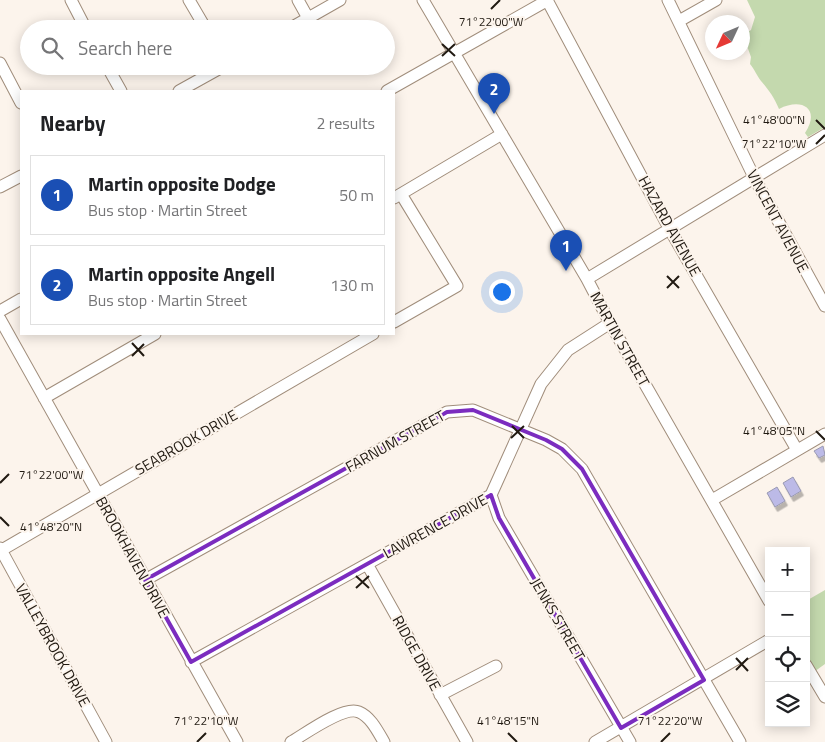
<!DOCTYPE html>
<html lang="en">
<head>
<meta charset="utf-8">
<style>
  body { margin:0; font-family:"Titillium Web",sans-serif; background:#f2f2f2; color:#202124 }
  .controls { position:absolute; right:15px; bottom:15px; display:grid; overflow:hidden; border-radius:0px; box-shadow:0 2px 12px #0003 }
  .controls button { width:45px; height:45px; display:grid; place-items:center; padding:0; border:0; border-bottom:1px solid #e0e0e0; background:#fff; color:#202124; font:25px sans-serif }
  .compass { position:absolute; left:705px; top:15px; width:45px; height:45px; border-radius:50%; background:#fff; box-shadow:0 2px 12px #0003; rotate:226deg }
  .you { position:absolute; left:501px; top:291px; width:18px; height:18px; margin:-12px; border:4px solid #fff; border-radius:50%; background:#1a73e8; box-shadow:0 0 0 8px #1a73e833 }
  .badge { display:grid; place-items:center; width:32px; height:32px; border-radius:50%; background:#d93025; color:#fff; font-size:16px; font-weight:700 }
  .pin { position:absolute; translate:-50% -41px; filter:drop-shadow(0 1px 2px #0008) }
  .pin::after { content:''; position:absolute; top:26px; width:18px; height:15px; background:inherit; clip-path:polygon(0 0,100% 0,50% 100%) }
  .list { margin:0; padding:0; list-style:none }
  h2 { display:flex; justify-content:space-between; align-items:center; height:65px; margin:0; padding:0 20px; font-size:21px }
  h2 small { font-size:16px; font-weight:400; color:#757577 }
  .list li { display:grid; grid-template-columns:32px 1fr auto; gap:15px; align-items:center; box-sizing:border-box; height:80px; margin:0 10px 10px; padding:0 10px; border:1px solid #e0e0e0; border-radius:0px }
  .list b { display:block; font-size:19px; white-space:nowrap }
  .list p { margin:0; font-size:16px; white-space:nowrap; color:#757577 }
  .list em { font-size:16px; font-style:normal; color:#757577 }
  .icon { flex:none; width:28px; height:28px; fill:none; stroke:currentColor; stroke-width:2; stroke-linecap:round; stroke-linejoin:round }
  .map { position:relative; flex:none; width:825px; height:742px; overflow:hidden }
  .search { position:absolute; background:#fff; box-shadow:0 2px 12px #0003; left:20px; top:20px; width:375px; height:55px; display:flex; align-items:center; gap:12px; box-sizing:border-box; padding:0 18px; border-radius:28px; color:#757577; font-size:19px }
  .panel { position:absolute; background:#fff; box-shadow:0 2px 12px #0003; left:20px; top:90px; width:375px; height:245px; border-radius:0px }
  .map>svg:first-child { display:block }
  .green { fill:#c4d9ae }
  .building { fill:#bcbae7; stroke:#9a9ab2; filter:url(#shadow) }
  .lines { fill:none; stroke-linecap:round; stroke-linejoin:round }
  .minor-casing { stroke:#a08d7b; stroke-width:13 }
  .minor { stroke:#fff; stroke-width:11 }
  .marked { fill:none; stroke:#7b2cbf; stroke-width:4; stroke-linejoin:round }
  .ticks { fill:none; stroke:#211a12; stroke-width:2 }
  .labels { text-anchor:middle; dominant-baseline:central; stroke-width:4; stroke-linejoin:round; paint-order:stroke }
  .street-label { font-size:15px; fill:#211a12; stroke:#fcf4ec }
  .ticks-label { font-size:12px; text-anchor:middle; fill:#211a12; stroke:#fcf4ec; stroke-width:4; stroke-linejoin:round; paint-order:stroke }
</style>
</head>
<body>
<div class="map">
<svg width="825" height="742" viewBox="0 0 825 742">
  <defs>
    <filter id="shadow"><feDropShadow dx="2.5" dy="4.5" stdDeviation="0" flood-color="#0004"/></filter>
  </defs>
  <rect width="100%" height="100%" fill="#fcf4ec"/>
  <path class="green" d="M747 0H825V127L808 137 805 133C821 109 802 97 779 109 774 97 769 90 761 81 757 76 755 70 750 64L751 57 743 35 751 30 755 17Z
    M825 590V664L811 674 806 666V601Z"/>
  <path class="building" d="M823 446 825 455 819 458 814 451Z
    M793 477 801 491 791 497 783 483Z
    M777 487 785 501 775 507 767 493Z"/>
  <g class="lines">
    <defs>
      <path id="minor" d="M71 0 86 29
        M189 0 206 29
        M298 0 308 18
        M423 0 587 279 610 323 769 601
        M547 0 669 228 797 450
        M668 0 754 177 825 306
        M679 21 716 0
        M289 29 340 0
        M0 63 21 103
        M107 66 121 91
        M179 91 224 66
        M387 91 548 0
        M0 187 21 176
        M394 198 502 134
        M587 279 825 135
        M0 311 21 299
        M0 319 237 742
        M394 322 457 286 401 194
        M44 398 155 334
        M491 495 499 518 630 742
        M712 500 825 434
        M0 548 106 742
        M0 551 373 334
        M367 564 467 742
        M145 580 447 412 473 410 546 440 562 449 582 469 740 742
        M191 662 491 495 541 384 568 350 610 323
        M806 665 825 697
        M440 695 496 666
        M291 742C305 734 344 705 359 712 371 717 378 732 384 742
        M595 742 769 640"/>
    </defs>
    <use href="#minor" class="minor-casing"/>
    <use href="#minor" class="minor"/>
  </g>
  <path class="marked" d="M473 410 546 440 562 449 582 469 704 680 621 728 499 518 491 495 191 662 145 580 447 412Z"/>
  <path class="ticks" d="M491 9 500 0M442 44 455 56M442 56 455 44M816 120 825 129M816 144 825 135M667 276 679 288M667 288 679 276M132 343 144 356M132 356 144 344M512 426 524 438M816 431 825 440M511 438 524 426M0 483 9 474M0 517 9 526M356 576 369 588M356 588 369 576M736 658 748 671M736 670 748 658M508 733 517 742M197 742 206 733M661 742 670 733"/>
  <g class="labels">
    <g class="street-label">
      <text transform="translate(778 221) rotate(62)">VINCENT AVENUE</text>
      <text transform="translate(670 226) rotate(61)">HAZARD AVENUE</text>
      <text transform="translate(620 339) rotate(61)">MARTIN STREET</text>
      <text transform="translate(395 441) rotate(-29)">FARNUM STREET</text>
      <text transform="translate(186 442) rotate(-30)">SEABROOK DRIVE</text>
      <text transform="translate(435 526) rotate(-29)">LAWRENCE DRIVE</text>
      <text transform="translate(133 557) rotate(61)">BROOKHAVEN DRIVE</text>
      <text transform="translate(558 619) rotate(60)">JENKS STREET</text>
      <text transform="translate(53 645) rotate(61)">VALLEYBROOK DRIVE</text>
      <text transform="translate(417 653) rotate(61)">RIDGE DRIVE</text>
    </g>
  </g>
  <g class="ticks-label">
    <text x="491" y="26">71°22'00"W</text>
    <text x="774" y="124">41°48'00"N</text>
    <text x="774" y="148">71°22'10"W</text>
    <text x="774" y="435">41°48'05"N</text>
    <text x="51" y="479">71°22'00"W</text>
    <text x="51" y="531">41°48'20"N</text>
    <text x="508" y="725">41°48'15"N</text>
    <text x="206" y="725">71°22'10"W</text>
    <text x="670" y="725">71°22'20"W</text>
  </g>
</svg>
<div class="controls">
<button>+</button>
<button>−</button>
<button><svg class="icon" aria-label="locate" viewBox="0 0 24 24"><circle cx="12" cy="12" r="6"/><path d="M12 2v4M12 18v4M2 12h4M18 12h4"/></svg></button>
<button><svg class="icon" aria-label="layers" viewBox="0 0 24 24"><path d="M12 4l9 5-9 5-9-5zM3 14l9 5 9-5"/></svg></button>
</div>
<svg class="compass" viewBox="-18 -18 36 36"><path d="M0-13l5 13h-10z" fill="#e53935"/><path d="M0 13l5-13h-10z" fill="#757577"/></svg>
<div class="you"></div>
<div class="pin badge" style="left:566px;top:271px;background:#1a4fb4">1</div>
<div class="pin badge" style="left:494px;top:114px;background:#1a4fb4">2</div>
<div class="search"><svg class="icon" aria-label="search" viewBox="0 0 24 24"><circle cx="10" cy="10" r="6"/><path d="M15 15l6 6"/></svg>Search here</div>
<section class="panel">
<h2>Nearby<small>2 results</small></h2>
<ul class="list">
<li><span class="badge" style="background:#1a4fb4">1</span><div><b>Martin opposite Dodge</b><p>Bus stop · Martin Street</p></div><em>50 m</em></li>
<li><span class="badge" style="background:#1a4fb4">2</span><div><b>Martin opposite Angell</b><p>Bus stop · Martin Street</p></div><em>130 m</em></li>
</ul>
</section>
</div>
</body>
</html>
